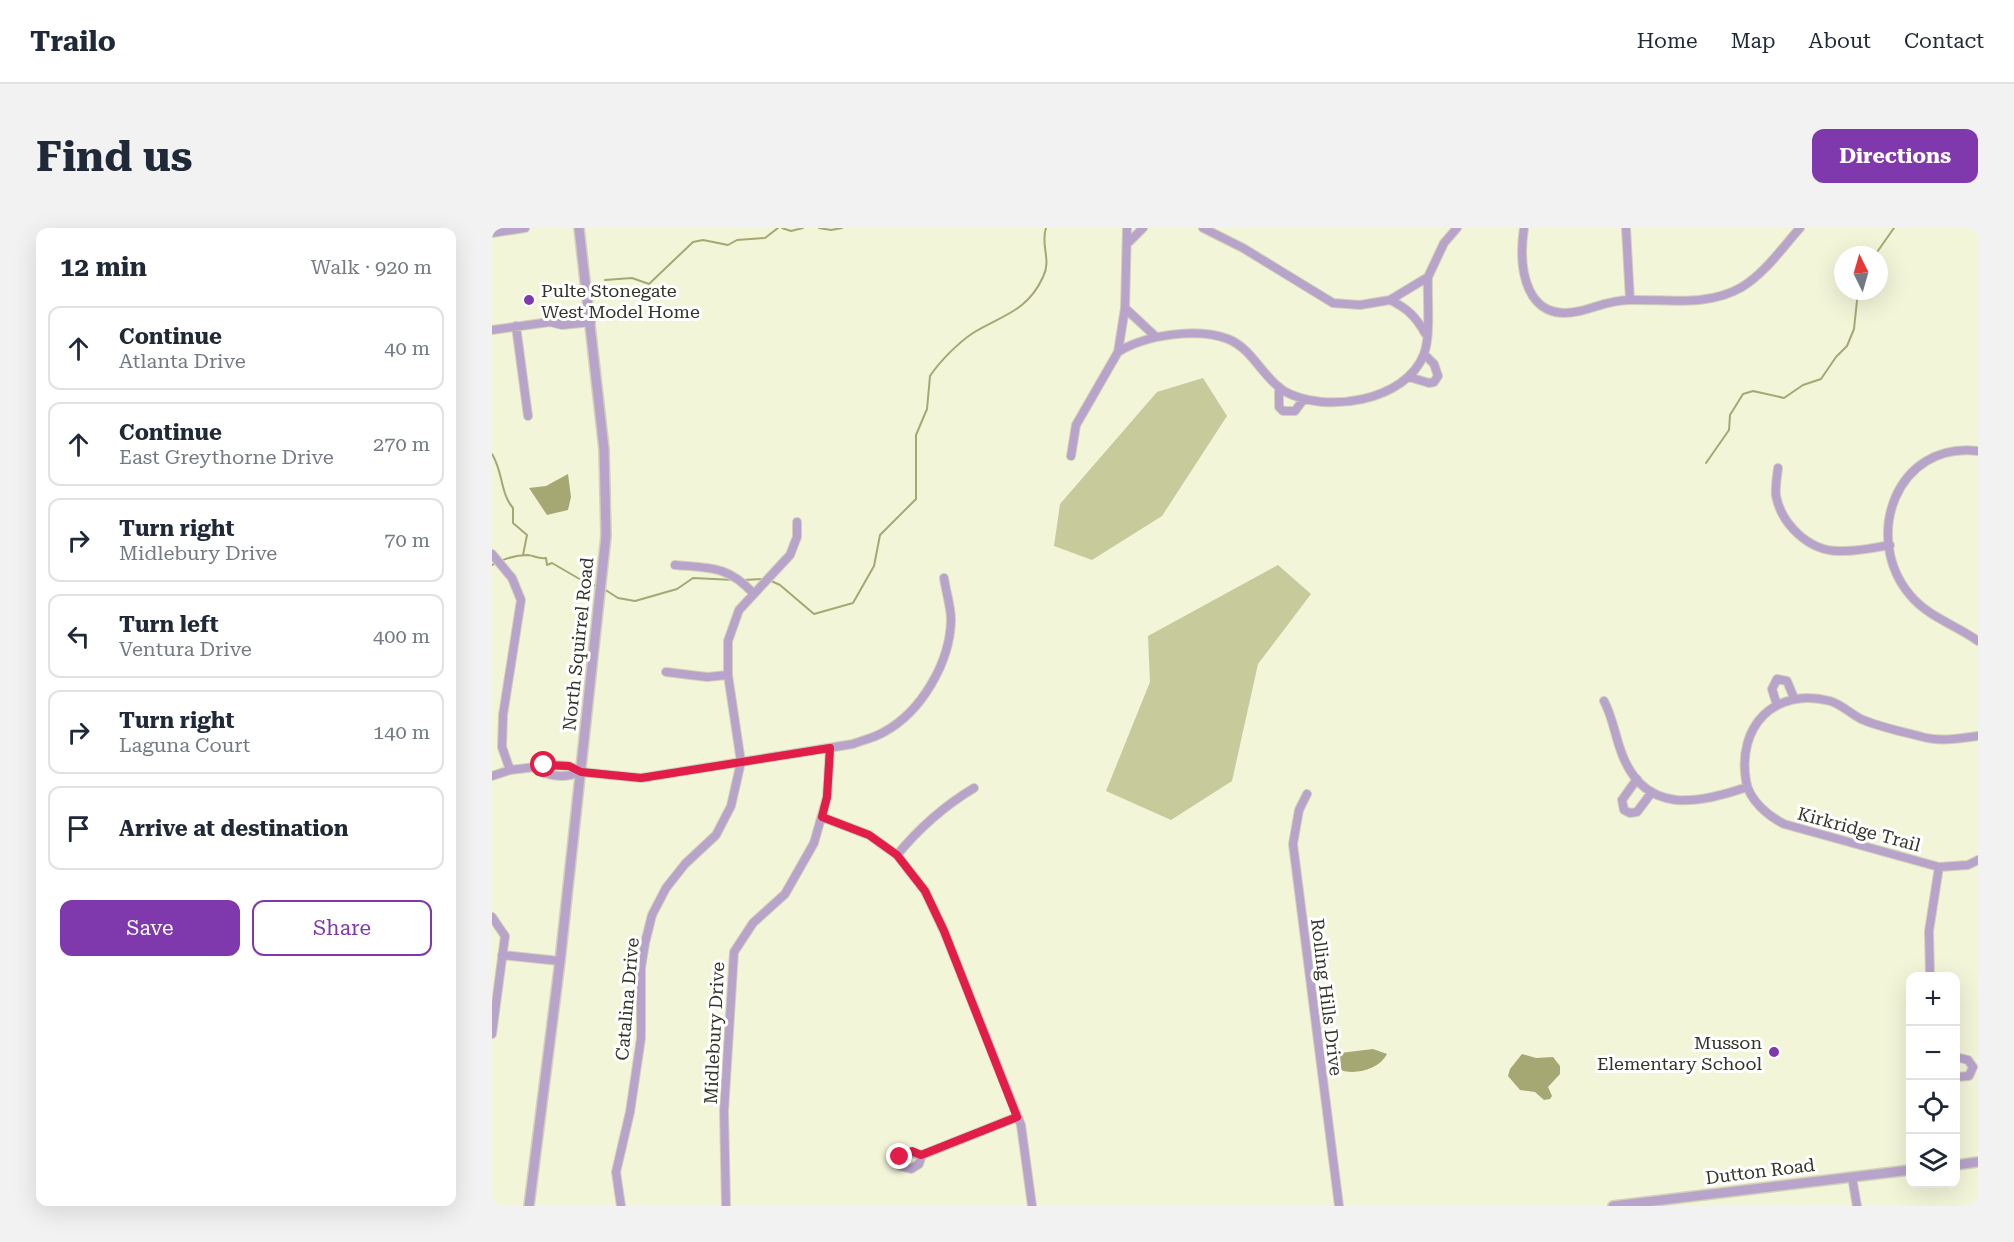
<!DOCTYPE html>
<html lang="en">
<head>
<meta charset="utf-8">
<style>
  body { margin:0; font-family:"Roboto Serif",serif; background:#f2f2f3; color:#1f2937 }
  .controls { position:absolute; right:18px; bottom:18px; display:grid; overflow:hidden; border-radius:12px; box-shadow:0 6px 24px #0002 }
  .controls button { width:54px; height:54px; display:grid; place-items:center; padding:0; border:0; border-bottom:2px solid #e0e1e3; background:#fff; color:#1f2937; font:30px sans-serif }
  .compass { position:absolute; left:1342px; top:18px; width:54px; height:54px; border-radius:50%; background:#fff; box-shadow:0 6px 24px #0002; rotate:355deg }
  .stop { position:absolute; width:18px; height:18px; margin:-14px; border:4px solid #e11d48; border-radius:50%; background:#fff }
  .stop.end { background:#e11d48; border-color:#fff; box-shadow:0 2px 6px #0008 }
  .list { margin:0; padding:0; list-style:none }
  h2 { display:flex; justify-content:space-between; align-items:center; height:78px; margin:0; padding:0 24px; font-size:26px }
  h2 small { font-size:20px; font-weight:400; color:#747a83 }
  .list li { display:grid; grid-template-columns:39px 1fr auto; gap:18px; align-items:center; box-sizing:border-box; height:84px; margin:0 12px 12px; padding:0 12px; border:2px solid #e0e1e3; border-radius:12px }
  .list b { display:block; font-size:22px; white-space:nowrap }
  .list p { margin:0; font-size:20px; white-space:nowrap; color:#747a83 }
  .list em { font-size:20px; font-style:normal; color:#747a83 }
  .actions { display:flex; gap:12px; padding:18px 24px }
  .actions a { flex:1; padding:14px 0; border:2px solid #8039ac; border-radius:12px; text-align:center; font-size:21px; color:#8039ac }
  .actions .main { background:#8039ac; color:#fff }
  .icon { flex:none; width:33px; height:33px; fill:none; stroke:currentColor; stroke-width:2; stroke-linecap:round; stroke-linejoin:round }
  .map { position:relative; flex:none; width:1486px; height:978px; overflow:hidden; border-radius:12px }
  header { display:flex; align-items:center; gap:36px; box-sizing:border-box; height:84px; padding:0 30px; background:#fff; border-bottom:2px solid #e0e1e3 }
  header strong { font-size:28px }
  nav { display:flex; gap:33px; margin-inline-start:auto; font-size:21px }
  .intro { display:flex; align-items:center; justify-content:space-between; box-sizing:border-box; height:144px; padding:0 36px }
  h1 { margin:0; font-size:42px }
  .button { padding:15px 27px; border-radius:12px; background:#8039ac; color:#fff; font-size:21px; font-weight:700 }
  main { display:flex; gap:36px; padding:0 36px }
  aside { flex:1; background:#fff; border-radius:12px; box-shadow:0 6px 24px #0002 }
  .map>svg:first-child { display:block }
  .green { fill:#c7ca9b }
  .water { fill:#a5a873 }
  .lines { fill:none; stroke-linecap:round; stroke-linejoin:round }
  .stream { stroke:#a5a873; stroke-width:2 }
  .minor-casing { stroke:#d0d2b9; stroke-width:10 }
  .tertiary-casing { stroke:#d0d2b9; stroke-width:12 }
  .minor { stroke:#b8a3ca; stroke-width:8 }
  .tertiary { stroke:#b8a3ca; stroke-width:9 }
  .route { stroke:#e11d48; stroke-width:8 }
  .poi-dot { fill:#8039ac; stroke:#fff; stroke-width:2 }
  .labels { text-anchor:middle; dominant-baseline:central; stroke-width:6; stroke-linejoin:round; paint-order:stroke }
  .poi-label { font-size:18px; fill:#333429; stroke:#fff; text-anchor:start }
  .street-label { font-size:18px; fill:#333429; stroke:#fff }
</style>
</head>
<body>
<header>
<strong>Trailo</strong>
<nav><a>Home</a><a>Map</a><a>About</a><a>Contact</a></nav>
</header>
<div class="intro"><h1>Find us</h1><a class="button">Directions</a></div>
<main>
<aside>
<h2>12 min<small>Walk · 920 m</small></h2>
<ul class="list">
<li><svg class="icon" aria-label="ahead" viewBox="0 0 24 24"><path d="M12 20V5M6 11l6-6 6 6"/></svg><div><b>Continue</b><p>Atlanta Drive</p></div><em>40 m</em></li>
<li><svg class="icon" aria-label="ahead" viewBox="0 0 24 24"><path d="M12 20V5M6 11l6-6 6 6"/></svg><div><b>Continue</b><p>East Greythorne Drive</p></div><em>270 m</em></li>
<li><svg class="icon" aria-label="right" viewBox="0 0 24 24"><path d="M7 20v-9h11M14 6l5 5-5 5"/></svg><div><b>Turn right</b><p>Midlebury Drive</p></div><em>70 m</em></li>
<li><svg class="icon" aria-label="left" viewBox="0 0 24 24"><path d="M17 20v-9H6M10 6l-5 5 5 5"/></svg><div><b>Turn left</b><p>Ventura Drive</p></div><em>400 m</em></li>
<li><svg class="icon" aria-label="right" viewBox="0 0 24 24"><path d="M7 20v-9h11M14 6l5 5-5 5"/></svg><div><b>Turn right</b><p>Laguna Court</p></div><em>140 m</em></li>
<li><svg class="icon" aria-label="arrive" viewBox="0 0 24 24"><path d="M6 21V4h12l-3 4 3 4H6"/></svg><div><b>Arrive at destination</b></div></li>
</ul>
<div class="actions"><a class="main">Save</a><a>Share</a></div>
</aside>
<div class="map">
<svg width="1486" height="978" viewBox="0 0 1486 978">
  <rect width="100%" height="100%" fill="#f3f5d9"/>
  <path class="green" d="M711 150 735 188 670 288 600 332 562 318 568 276 665 164Z
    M786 337 819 366 766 436 740 553 679 592 614 563 658 454 656 408Z"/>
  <path class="water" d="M76 246 79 269 76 282 55 287 37 260 54 258Z
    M881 821 895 826C887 842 861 848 846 841L841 833 848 825Z
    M1030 826 1044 830 1061 829 1068 838V846L1056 859 1060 868 1058 871 1052 872 1043 864 1028 862 1016 848 1018 841Z"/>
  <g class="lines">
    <path class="stream" d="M290 0 299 3 311 0
      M327 0 339 2 350 0
      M1383 27 1402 0
      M113 52 140 50 157 56 201 14 211 12 236 17 245 12 273 10 286 0
      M0 226C11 243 8 265 21 280V295L35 307 31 327
      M1214 235 1237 202 1238 187 1251 166 1261 163 1292 170 1311 157 1329 151 1344 129 1355 118 1362 101 1366 63
      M0 337C11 331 24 327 36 327 44 328 45 331 54 330L55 337 60 335 91 353
      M251 352 271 351
      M277 352 288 357 322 386 361 375 382 338 388 307 424 271V207L435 181 438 148C448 133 466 115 481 105 510 87 535 84 551 49 560 32 548 17 554 0
      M96 355 107 359
      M112 361 126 370 143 373 185 361 201 350 242 352"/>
    <defs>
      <path id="minor" d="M711 0 751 20 841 75 868 77 898 72 936 49 952 15 965 0
        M1032 0C1026 40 1033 96 1088 83 1105 79 1119 72 1137 72 1175 71 1216 79 1250 59 1273 45 1290 20 1308 0
        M1134 0 1138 72
        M0 5 33 0
        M637 14 651 0
        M898 72C915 80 924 89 933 105
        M633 80 663 108
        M58 94 70 86 98 82
        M24 98 36 188
        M0 102 58 94 70 97 99 94
        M626 124C653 107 706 99 736 111 761 121 770 149 792 163 832 186 914 174 932 126 939 107 935 70 936 49
        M917 149 937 155 942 154 946 148 942 136 932 126
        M787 159V179L791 183H803L811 172
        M1486 223C1404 213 1370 310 1418 367 1436 389 1464 397 1486 413
        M579 228 584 197 626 124 633 80 635 0
        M1286 240C1285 249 1283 259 1284 268 1290 297 1317 323 1347 323 1363 324 1381 320 1398 317
        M0 326 20 350 29 372 11 487 10 519 18 542
        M183 337C219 340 236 338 261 365
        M174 444 215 449 236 447
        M1112 473C1121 490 1123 508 1130 526 1153 587 1206 576 1255 559
        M1285 477 1280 461 1285 451 1295 453 1302 470
        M1486 508C1466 511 1446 514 1427 508 1408 503 1387 499 1369 491 1359 486 1349 476 1338 473 1282 459 1245 498 1254 553 1257 572 1276 588 1292 596L1447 639 1476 637 1486 632
        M44 540C59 550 73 550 89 544
        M0 548 18 542 61 537 77 538 89 544 149 550 361 516C371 512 382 510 392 504 429 484 458 435 459 392 459 379 454 364 452 350
        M1145 551 1130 572 1132 582 1138 585 1145 584 1160 564
        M815 566 807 582 801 616 847 978
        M330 589 377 607 405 627 433 663 452 703 529 897 540 978
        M405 627C428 599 452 578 482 560
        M0 689 13 708 0 806
        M10 727 68 733
        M1438 748 1437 703 1447 639
        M1464 829 1476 832 1481 839 1477 848 1464 849
        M430 927 427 936 419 941 408 938 406 932 414 924 430 927 525 889
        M1360 949 1365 978
        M129 978 124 944 138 884 149 810V740L153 715 160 687 174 660 193 636 224 607 239 578 249 534 236 447V413L247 382 298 327 305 309V294
        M234 978 232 883 242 724 261 695 293 666 322 615 335 569 338 520"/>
      <path id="tertiary" d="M1464 937 1486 934
        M37 978 68 733 114 308 112 221 87 0
        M1121 978 1418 942"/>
    </defs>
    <use href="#minor" class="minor-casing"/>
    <use href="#tertiary" class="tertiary-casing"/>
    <use href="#minor" class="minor"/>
    <use href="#tertiary" class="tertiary"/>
  </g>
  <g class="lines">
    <path class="route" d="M52 537 77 538 89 544 149 550 338 520 335 569 330 589 377 607 405 627 433 663 452 703 525 889 429 927 420 923 408 929"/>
  </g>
  <g class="poi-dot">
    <circle cx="37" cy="72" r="6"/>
    <circle cx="1282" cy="824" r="6"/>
  </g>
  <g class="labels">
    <g class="poi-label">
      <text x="49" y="62">Pulte Stonegate<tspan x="49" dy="21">West Model Home</tspan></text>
      <text x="1270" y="814" text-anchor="end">Musson<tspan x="1270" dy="21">Elementary School</tspan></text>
    </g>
    <g class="street-label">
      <text transform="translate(86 416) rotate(-84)">North Squirrel Road</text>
      <text transform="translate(1367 601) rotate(15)">Kirkridge Trail</text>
      <text transform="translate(835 769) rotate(83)">Rolling Hills Drive</text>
      <text transform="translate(135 771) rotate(-85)">Catalina Drive</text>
      <text transform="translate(222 805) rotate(-87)">Midlebury Drive</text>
      <text transform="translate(1268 943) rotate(-7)">Dutton Road</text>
    </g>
  </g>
</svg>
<div class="controls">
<button>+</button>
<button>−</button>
<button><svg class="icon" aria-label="locate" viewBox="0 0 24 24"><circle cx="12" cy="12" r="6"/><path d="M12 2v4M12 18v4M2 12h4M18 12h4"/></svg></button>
<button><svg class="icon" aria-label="layers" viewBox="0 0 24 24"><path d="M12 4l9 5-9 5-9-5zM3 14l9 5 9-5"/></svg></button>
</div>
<svg class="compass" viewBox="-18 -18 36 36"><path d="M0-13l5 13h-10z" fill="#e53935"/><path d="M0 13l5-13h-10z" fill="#747a83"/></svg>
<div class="stop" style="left:52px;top:537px"></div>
<div class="stop end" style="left:408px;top:929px"></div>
</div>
</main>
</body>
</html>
